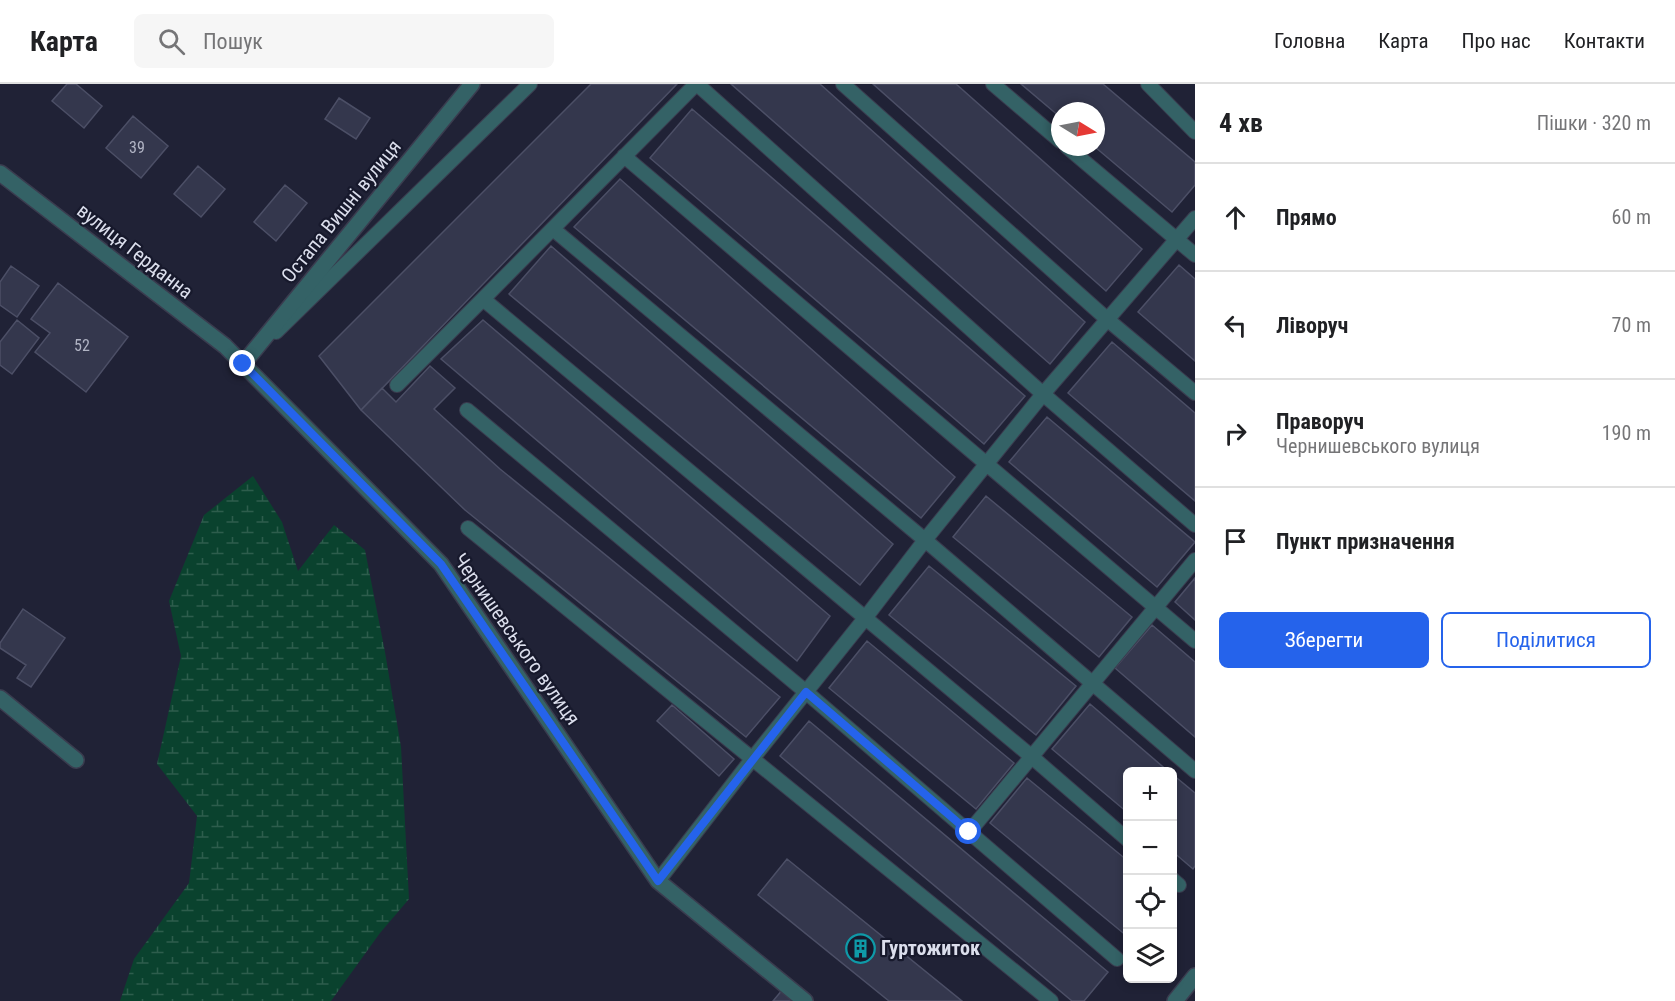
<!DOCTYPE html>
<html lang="uk">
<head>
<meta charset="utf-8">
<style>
  body { margin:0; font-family:"Roboto Condensed",sans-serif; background:#f6f6f6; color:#202124 }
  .controls { position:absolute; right:18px; bottom:18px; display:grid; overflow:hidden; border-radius:9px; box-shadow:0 3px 9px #0003 }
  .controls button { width:54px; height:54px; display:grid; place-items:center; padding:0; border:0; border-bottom:2px solid #e0e0e0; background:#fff; color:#202124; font:30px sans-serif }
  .compass { position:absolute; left:1051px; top:18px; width:54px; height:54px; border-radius:50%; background:#fff; box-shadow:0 3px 9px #0003; rotate:100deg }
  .stop { position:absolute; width:18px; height:18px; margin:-14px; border:4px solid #2563eb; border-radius:50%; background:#fff }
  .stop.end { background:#2563eb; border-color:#fff; box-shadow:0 2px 6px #0008 }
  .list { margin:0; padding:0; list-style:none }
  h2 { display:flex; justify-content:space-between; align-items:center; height:78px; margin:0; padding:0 24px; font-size:26px }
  h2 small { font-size:20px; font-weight:400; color:#757577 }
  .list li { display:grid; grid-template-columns:39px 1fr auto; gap:18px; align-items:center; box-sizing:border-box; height:108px; padding:0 24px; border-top:2px solid #e0e0e0 }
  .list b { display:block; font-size:22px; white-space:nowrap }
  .list p { margin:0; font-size:20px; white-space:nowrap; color:#757577 }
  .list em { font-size:20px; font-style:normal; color:#757577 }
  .actions { display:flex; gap:12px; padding:18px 24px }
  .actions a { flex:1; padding:14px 0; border:2px solid #2563eb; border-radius:9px; text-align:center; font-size:21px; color:#2563eb }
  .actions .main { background:#2563eb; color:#fff }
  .icon { flex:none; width:33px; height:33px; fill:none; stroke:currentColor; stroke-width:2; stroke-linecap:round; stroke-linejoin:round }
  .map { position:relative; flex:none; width:1195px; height:917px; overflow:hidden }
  header { display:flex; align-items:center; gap:36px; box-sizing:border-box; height:84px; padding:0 30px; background:#fff; border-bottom:2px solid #e0e0e0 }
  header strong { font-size:28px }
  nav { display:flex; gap:33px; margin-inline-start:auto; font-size:21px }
  .search { width:420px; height:54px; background:#f6f6f6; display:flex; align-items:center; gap:15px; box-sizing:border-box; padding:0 21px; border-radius:9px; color:#757577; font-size:22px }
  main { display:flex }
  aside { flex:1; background:#fff }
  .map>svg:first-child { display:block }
  .wetland { fill:url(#wetland-marsh) }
  .building { fill:#34374d; stroke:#4c4f66; stroke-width:1.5 }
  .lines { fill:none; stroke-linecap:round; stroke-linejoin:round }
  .service-casing { stroke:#3a3c4f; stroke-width:16 }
  .minor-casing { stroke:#3a3c4f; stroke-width:18 }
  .tertiary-casing { stroke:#3a3c4f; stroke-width:18 }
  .service { stroke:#346266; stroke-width:14 }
  .minor { stroke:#346266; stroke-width:15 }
  .tertiary { stroke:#346266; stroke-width:15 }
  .route { stroke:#2563eb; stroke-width:8 }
  .labels { text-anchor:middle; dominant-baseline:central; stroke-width:4.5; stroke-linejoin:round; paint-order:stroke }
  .number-label { font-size:16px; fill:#b1b4c4 }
  .street-label { font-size:20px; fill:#dbdeec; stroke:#17192c }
  .poi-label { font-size:20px; font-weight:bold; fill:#dbdeec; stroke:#17192c; text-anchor:start }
</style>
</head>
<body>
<header>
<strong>Карта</strong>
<div class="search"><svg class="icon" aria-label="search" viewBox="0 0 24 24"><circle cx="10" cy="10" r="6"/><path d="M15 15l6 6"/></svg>Пошук</div>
<nav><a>Головна</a><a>Карта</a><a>Про нас</a><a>Контакти</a></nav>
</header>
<main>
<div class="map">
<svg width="1195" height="917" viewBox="0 0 1195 917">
  <defs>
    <pattern id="wetland-marsh" width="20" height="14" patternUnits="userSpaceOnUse" patternTransform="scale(1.5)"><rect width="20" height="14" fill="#0a422e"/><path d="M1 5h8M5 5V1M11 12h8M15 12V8" fill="none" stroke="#2d5d4c"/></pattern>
  </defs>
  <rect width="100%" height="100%" fill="#202236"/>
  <path class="wetland" d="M253 392 282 438 298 487 334 441 365 466 385 568 401 663 409 815 380 849 331 917H120L134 875 189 799 197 732 157 680 181 572 169 517 204 431Z"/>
  <path class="building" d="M67 0H76L102 22 84 44 52 17Z
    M591 0H677L361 326 319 272Z
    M731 0H820L1085 238 1050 280Z
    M873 0H956L1142 165 1106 207Z
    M1021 0H1103L1195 78V101L1172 128 1095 63 1096 27H1060V33Z
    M339 14 370 34 356 55 325 35Z
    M692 25 1025 312 984 360 650 74Z
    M133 32 168 62 141 94 106 64Z
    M198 82 225 105 201 133 174 110Z
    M620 95 955 393 921 434 574 143Z
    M285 101 307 119 276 157 254 138Z
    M551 162 893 460 860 501 509 210Z
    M1179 181 1195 195V277L1138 228Z
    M11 182 39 202 17 233 0 221V198Z
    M58 199 128 253 86 308 35 268 50 249 31 235Z
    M17 236 39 254 12 290 0 281V258Z
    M483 236 830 532 797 577 441 275Z
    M1112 258 1195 329V417L1068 309Z
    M430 282 455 304 434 325 500 385 780 613 746 653 465 426 361 326 382 304 396 318Z
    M1047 333 1195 458 1157 503 1009 378Z
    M986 412 1132 533 1099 573 953 453Z
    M929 482 1076 602 1036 651 889 531Z
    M1195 494V536L1175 518Z
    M23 525 65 554 31 603 17 594 26 581 0 564V559Z
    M1152 541 1195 578V653L1115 584Z
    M867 557 1014 679 976 725 829 604Z
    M1090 620 1169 688H1128V729L1052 665Z
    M672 621 734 675 719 692 657 637Z
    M809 637 1108 888 1084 917H1072L780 672Z
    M1172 690 1195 709V782L1193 785 1172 767Z
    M1027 694 1128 777V853L990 739Z
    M787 775 962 917H889L758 811Z
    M783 905 798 917H773Z"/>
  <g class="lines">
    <defs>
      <path id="service" d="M697 0 1043 310 1195 441
        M843 0 1108 236 1195 309
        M993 0 1060 57
        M1148 0 1195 48
        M1067 63 1195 171
        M624 72 1195 557
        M553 145 925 456 1195 687
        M483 215 696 0
        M276 248 530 0
        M397 301 483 215 1032 673 1128 756
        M467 326 806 608 1117 875
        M468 444 1051 917
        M969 748 1195 476
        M1172 795 1179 801
        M658 797 753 674 866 533 925 456 1043 310 1195 134"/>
      <path id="minor" d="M243 280 472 0
        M0 614 76 676"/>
      <path id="tertiary" d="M0 89 225 262 441 480 658 797 805 917
        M1175 917 1195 892"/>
    </defs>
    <use href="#service" class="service-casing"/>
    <use href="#minor" class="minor-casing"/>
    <use href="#tertiary" class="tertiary-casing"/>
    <use href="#service" class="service"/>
    <use href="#minor" class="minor"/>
    <use href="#tertiary" class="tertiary"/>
  </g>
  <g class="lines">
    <path class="route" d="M243 280 441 480 658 797 806 608 969 748"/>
  </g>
  <defs>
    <symbol id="building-ring" viewBox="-11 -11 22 22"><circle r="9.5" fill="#17192c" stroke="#0f9aa8" stroke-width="1.5"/><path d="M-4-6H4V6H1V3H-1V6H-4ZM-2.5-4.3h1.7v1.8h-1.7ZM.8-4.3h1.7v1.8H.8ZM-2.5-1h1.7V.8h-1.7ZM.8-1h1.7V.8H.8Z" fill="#0f9aa8"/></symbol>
  </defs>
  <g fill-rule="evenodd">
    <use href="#building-ring" x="844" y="848" width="33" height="33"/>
  </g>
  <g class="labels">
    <g class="number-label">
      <text x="137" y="63">39</text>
      <text x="82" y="261">52</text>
    </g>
    <g class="street-label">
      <text transform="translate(341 127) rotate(-51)">Остапа Вишні вулиця</text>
      <text transform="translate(135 167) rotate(38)">вулиця Герданна</text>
      <text transform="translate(517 555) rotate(55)">Чернишевського вулиця</text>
    </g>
    <g class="poi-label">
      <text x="881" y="864">Гуртожиток</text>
    </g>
  </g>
</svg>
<div class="controls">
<button>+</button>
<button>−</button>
<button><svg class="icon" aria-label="locate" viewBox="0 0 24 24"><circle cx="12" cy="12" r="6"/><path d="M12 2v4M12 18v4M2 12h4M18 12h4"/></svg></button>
<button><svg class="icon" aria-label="layers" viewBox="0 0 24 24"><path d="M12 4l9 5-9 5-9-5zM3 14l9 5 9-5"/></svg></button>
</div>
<svg class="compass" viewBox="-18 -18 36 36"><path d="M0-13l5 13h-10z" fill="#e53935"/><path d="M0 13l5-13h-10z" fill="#757577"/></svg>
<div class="stop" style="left:969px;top:748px"></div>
<div class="stop end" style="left:243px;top:280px"></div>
</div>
<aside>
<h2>4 хв<small>Пішки · 320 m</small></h2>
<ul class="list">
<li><svg class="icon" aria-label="ahead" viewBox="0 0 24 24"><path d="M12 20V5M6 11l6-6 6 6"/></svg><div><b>Прямо</b></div><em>60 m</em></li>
<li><svg class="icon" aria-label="left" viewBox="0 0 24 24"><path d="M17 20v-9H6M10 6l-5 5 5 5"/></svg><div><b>Ліворуч</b></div><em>70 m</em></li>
<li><svg class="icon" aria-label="right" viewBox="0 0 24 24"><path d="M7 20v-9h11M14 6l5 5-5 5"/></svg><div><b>Праворуч</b><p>Чернишевського вулиця</p></div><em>190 m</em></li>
<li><svg class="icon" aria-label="arrive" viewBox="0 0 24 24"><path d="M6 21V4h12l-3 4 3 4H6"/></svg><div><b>Пункт призначення</b></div></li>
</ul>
<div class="actions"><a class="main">Зберегти</a><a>Поділитися</a></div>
</aside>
</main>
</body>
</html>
